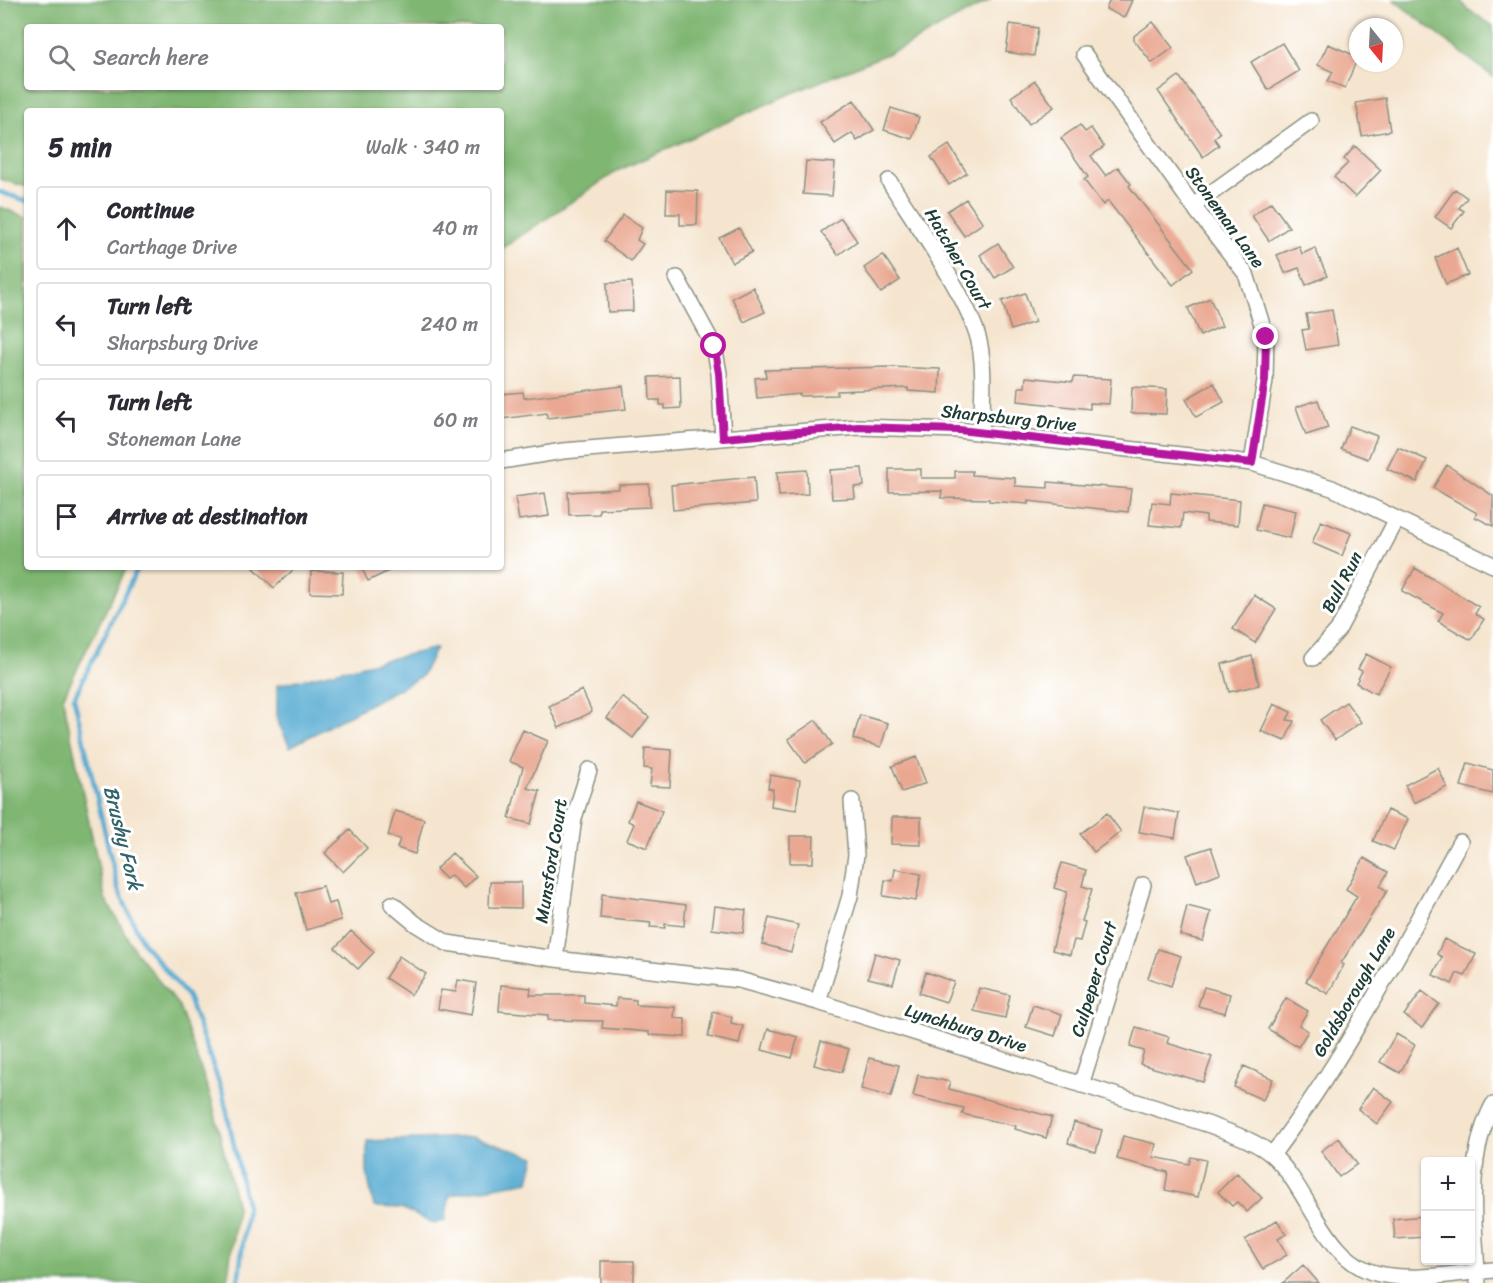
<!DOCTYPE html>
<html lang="en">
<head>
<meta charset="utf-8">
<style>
  body { margin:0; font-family:Sriracha,sans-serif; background:#f2f2f3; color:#2b2b33 }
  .controls { position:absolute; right:18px; bottom:18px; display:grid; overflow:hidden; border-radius:6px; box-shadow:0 2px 4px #0004 }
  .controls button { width:54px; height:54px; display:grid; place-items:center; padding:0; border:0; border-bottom:2px solid #e1e1e2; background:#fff; color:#2b2b33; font:30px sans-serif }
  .compass { position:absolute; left:1349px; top:18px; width:54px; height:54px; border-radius:50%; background:#fff; box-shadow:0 2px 4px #0004; rotate:162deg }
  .stop { position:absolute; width:18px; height:18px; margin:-14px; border:4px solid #b5179e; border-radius:50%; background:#fff }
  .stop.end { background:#b5179e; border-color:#fff; box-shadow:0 2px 6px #0008 }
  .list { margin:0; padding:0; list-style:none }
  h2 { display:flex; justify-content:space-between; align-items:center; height:78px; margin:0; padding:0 24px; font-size:26px }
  h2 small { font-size:20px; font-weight:400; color:#7c7c81 }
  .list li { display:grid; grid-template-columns:39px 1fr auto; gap:18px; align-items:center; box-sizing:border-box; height:84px; margin:0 12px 12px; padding:0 12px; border:2px solid #e1e1e2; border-radius:6px }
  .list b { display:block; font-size:22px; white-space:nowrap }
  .list p { margin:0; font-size:20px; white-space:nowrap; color:#7c7c81 }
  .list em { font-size:20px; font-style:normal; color:#7c7c81 }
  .icon { flex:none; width:33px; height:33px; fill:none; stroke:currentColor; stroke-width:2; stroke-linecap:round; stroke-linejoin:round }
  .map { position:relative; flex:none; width:1493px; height:1283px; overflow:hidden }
  .search { position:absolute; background:#fff; box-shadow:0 2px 4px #0004; left:24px; top:24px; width:480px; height:66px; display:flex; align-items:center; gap:15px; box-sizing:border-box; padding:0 21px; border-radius:6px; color:#7c7c81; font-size:22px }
  .panel { position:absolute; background:#fff; box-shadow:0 2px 4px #0004; left:24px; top:108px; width:480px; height:462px; border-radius:6px }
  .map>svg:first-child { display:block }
  .forest { fill:#7fb672; stroke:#4f7a53; stroke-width:1.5; fill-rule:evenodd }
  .water { fill:#55aad1; stroke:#3a7482; stroke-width:1.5 }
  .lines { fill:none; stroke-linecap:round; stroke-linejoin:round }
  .stream { stroke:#55aad1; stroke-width:4.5 }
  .building { fill:#eaa892 }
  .street-casing { stroke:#8a9182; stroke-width:18 }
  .street { stroke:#fff; stroke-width:15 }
  .route { stroke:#b5179e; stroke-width:8 }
  .labels { text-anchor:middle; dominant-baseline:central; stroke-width:6; stroke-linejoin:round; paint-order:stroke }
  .street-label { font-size:18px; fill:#1f3d34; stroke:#fff }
  .water-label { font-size:20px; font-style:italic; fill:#32636b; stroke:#fff }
</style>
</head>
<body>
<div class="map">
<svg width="1493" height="1283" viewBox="0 0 1493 1283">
  <rect width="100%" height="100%" fill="#fff"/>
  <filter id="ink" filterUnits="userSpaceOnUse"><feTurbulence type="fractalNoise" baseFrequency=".0167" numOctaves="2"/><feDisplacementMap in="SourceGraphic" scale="12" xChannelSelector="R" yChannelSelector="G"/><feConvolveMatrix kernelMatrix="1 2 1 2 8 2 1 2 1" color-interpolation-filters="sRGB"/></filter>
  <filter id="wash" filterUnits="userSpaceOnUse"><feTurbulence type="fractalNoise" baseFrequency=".008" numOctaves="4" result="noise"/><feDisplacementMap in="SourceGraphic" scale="24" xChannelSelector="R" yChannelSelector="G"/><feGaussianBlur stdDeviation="1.35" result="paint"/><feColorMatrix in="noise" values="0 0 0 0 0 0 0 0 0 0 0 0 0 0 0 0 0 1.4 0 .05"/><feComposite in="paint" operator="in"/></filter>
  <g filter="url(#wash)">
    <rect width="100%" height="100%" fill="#f5e5cf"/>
    <path class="forest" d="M0 0H990L906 46 783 97 619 170 501 249V111H27V187L0 179ZM27 27H501V87H27Z
      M1394 0H1460L1469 10 1493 26V77Z
      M0 207 27 217V567H127L63 698 105 898 136 952 179 1006 212 1101 237 1207 227 1283H0Z"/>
    <path class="water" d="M436 648 422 676 290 747 277 720V685Z
      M473 1137 535 1157 529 1181 450 1195 445 1220 434 1224 401 1208 374 1207 367 1174V1141Z"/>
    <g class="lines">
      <path class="stream" d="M0 192 27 201
        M138 567 74 698 118 889 143 943 188 997 223 1094 247 1207 238 1283"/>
    </g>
    <g id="blocks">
      <path class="building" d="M1110 0H1132L1124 18 1106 9Z
        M1153 22 1173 48 1152 63 1134 40V36Z
        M1010 24 1038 28 1034 56 1006 52Z
        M1282 43 1299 71 1268 90 1251 62Z
        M1328 44 1358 57 1345 88 1328 81 1333 72 1318 65Z
        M1179 76 1220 133 1214 138 1219 145 1203 157 1158 91Z
        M1035 81 1054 107 1029 124 1011 97Z
        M1385 98 1390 131 1362 136 1356 103Z
        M854 100 874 130 857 141 852 133 835 144 820 122Z
        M891 108 919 117 912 139 884 130Z
        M1080 125 1085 132 1091 128 1104 147 1091 156 1106 176 1118 167 1131 184 1129 186 1193 269 1173 285 1108 201 1103 205 1084 180 1088 177 1061 138Z
        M949 145 967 173 949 185 931 157Z
        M1355 146 1381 170 1355 197 1334 177 1348 163 1344 159Z
        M806 161 835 163 832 196 803 194Z
        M1455 189 1467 198 1459 208 1464 211 1451 228 1435 217Z
        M667 190 698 191 697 225H680V214H666Z
        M966 199 983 223 964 236 947 211Z
        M1271 202 1289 227 1269 241 1252 216Z
        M623 215 642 228 637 240 643 244 631 261 604 241Z
        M841 218 857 241 838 255 821 232Z
        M739 228 752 252 732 263 719 238Z
        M998 243 1013 267 995 278 980 255Z
        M1299 246 1302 254 1315 248 1327 276 1306 285 1299 268 1285 273 1277 255Z
        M1457 248 1468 275 1446 284 1435 258Z
        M883 255 900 280 881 293 864 268Z
        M632 282 633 311 608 312 607 283Z
        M753 287 765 312 744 322 732 298Z
        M1025 293 1035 322 1011 330 1002 301Z
        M1210 298 1222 326 1200 336 1188 308Z
        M1332 310 1338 345 1306 350 1302 330 1309 329 1306 314Z
        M891 367 940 369 939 393 908 391V388L837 391V395L800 396V394L757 398 755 378 766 377 765 370Z
        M680 376 681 408 665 409V405H660V400H650L649 377Z
        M1026 377 1073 382 1074 377 1111 379 1109 404 1090 403V409L1018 401 1019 387H1025Z
        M1214 383 1224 402 1196 417 1186 399Z
        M623 386 626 409 547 418V413L501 419V394L523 392 524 398Z
        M1132 387 1167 389 1166 414 1131 413Z
        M1318 400 1328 428 1306 435 1296 407Z
        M1350 426 1377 436 1368 459 1341 449Z
        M1398 447 1427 460 1417 482 1387 469Z
        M1447 465 1493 496V526L1475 517 1477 513 1433 488Z
        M862 468 864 486 854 487 855 498 832 499 830 470Z
        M889 469H921V478H955V471H972V475L1015 478V486L1048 488V482L1131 489 1128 512 1028 501V504L989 501V499L941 498 942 491 889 492Z
        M807 470 808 494 779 496 777 472Z
        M754 477 756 503 673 510 671 485Z
        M649 484 650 507 599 509V514L569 515 568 492 619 489V485Z
        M545 493 549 516 519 520 515 497Z
        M1171 493 1240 500 1238 525 1206 522V516L1183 513 1181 528 1149 525 1152 502 1170 504Z
        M1262 503 1296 511 1290 538 1256 530Z
        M1321 521 1351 533 1342 556 1312 543Z
        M253 567H296L274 588Z
        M361 567H397L368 581Z
        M1415 568 1479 607 1475 614 1484 619 1471 640 1438 621 1443 613 1402 591Z
        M311 571 343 572 342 594 310 593Z
        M1254 595 1276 609 1255 643 1233 629Z
        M1366 654 1391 667 1376 694 1356 683 1362 671 1358 669Z
        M1252 656 1259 685 1229 692 1222 664Z
        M582 690 592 712 559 728 549 706Z
        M622 697 649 717 633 738 607 718Z
        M1346 702 1361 722 1335 740 1320 720Z
        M1274 704 1291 712 1287 720 1294 721 1285 741 1261 731Z
        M860 715 888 723 881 747 853 739Z
        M816 720 832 744 805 763 788 739Z
        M523 730 548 741 527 788 540 791 531 824 509 818 523 767 509 761Z
        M645 748 672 750 670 787 650 786 652 769 644 768Z
        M916 757 926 783 902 792 892 766Z
        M1468 763 1493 770V794L1461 786Z
        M1438 768 1447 787 1414 803 1405 785Z
        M770 775 800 780 796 810 771 806 773 789 768 788Z
        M636 801 662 811 647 848 627 840 634 824 628 821Z
        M1144 807 1179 813 1175 838 1139 832Z
        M1387 810 1408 819 1394 850 1373 841Z
        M395 811 424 819 415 854 397 848 400 839 388 836Z
        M1107 813 1121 832 1094 852 1080 834Z
        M892 817H921V845L891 844Z
        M350 830 367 848 343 872 325 853Z
        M790 836H814L813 863H790Z
        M1211 847 1220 873 1197 882 1187 855Z
        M452 853 476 876 464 888 451 875 446 879 436 869Z
        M1364 858 1388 872 1380 886 1387 891 1341 963 1344 965 1328 994 1306 981 1357 896 1346 889Z
        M1062 863 1086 870 1082 886 1092 889 1082 921 1085 922 1080 941 1074 940 1070 955 1052 950 1067 892 1054 888Z
        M895 869 921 874 916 901 883 896 885 880 893 881Z
        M490 882H521V908L489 907Z
        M323 886 328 904 336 902 341 920 306 930 296 893Z
        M602 894 686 905 684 926 665 924V928L650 927 651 923 600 918Z
        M715 906 746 910 743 933 712 929Z
        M1187 906 1211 912 1203 941 1180 935Z
        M769 918 798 925 791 952 762 944Z
        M351 931 374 952 358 969 335 948Z
        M1444 939 1476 954 1465 976 1457 973 1452 984 1433 975 1442 957 1437 954Z
        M1158 949 1181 956 1171 986 1148 978Z
        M875 953 900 960 893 984 868 978Z
        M399 956 426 974 411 995 385 978Z
        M926 972 954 982 946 1002 919 993Z
        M458 980 476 983 471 1015 438 1009 441 990 456 992Z
        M501 985 531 988 530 995H584V1003L616 1006 617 998 636 1000V1005L675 1007 674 1018 685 1019V1037L649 1035V1032L602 1028 603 1021 548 1020V1015L499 1011Z
        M1204 987 1230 994 1225 1013 1198 1006Z
        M979 988 1010 995 1005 1018 974 1011Z
        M1422 991 1439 1004 1422 1028 1404 1015Z
        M1286 998 1308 1011 1299 1025 1308 1031 1298 1047 1268 1029Z
        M1033 1005 1062 1014 1055 1036 1026 1027Z
        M713 1012 732 1017 731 1023 743 1026 739 1044 708 1037Z
        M1136 1027 1169 1037 1167 1043 1212 1057 1203 1082 1140 1064 1144 1051 1130 1047Z
        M768 1029 798 1037 792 1058 762 1050Z
        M1396 1034 1415 1045 1400 1073 1380 1062Z
        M821 1041 849 1049 842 1072 814 1065Z
        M869 1058 899 1065 891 1097 861 1089Z
        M1244 1066 1273 1079 1263 1100 1234 1087Z
        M918 1075 950 1082 949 1089 1052 1117 1046 1138 1015 1129 1016 1126 962 1114 964 1108 913 1096Z
        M1373 1087 1393 1102 1377 1124 1358 1109Z
        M1074 1122 1102 1130 1096 1152 1068 1143Z
        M1123 1136 1156 1144 1153 1157 1189 1164 1191 1157 1206 1160 1198 1197 1165 1190 1168 1172 1117 1159Z
        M1339 1138 1357 1164 1339 1177 1321 1151Z
        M1237 1173 1262 1198 1247 1212 1237 1202 1232 1206 1218 1192Z
        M1424 1216 1425 1237 1395 1239 1393 1219Z
        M1277 1220 1286 1234 1278 1239 1287 1255 1263 1269 1245 1240Z
        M601 1261H634V1283H601Z
        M1303 1265 1319 1283H1283Z"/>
    </g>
  </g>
  <g filter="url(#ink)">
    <use href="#blocks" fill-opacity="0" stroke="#8a9182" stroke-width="1.5"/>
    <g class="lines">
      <defs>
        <path id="street" d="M1084 54 1193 206 1246 274 1266 337 1265 380 1252 463
          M889 181C914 221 973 303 980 346 985 374 982 404 981 433
          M1193 206 1311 121
          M677 278 714 346 719 373 723 438
          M501 461 563 451 858 427 959 430 1252 463 1332 488 1493 565
          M1313 658 1338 630 1397 519
          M392 904 416 924 447 943 555 959 739 980 818 1002 1210 1125C1230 1133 1255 1140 1272 1155 1310 1188 1324 1262 1379 1274 1416 1282 1456 1273 1493 1270
          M555 959 574 818 589 770
          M818 1002 850 896 856 855 852 801
          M1081 1085 1143 885
          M1272 1155C1346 1057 1401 949 1460 842
          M1478 1283C1474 1225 1465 1157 1493 1105"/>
      </defs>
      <use href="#street" class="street-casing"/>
      <use href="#street" class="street"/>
    </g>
  </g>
  <g class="lines" filter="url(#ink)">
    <path class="route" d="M714 346 719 373 723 438 858 427 959 430 1252 463 1265 380 1266 337"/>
  </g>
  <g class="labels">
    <g class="street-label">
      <text transform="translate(1225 217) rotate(54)">Stoneman Lane</text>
      <text transform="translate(958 259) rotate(60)">Hatcher Court</text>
      <text transform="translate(1009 418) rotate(6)">Sharpsburg Drive</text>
      <text transform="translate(1342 582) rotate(-62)">Bull Run</text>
      <text transform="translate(551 861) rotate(-81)">Munsford Court</text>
      <text transform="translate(1094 979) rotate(-73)">Culpeper Court</text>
      <text transform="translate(1354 992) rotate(-60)">Goldsborough Lane</text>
      <text transform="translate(966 1028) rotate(17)">Lynchburg Drive</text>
    </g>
    <g class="water-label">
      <text transform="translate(123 838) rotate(76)">Brushy Fork</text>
    </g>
  </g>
</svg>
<div class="controls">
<button>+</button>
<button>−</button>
</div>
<svg class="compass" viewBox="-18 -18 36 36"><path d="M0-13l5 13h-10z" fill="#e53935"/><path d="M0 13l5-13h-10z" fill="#7c7c81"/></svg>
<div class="stop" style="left:714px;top:346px"></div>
<div class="stop end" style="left:1266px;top:337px"></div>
<div class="search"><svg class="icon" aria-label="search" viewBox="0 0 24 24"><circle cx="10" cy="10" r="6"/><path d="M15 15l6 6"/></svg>Search here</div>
<section class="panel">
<h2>5 min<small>Walk · 340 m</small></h2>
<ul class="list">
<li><svg class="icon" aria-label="ahead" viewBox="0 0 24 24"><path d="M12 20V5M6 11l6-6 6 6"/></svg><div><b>Continue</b><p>Carthage Drive</p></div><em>40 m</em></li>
<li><svg class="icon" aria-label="left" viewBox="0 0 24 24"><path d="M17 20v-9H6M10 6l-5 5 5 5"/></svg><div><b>Turn left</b><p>Sharpsburg Drive</p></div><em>240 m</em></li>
<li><svg class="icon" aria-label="left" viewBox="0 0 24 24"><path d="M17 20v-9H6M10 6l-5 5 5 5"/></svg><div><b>Turn left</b><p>Stoneman Lane</p></div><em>60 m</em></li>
<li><svg class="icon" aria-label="arrive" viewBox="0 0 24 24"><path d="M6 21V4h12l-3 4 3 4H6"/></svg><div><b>Arrive at destination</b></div></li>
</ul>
</section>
</div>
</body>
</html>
